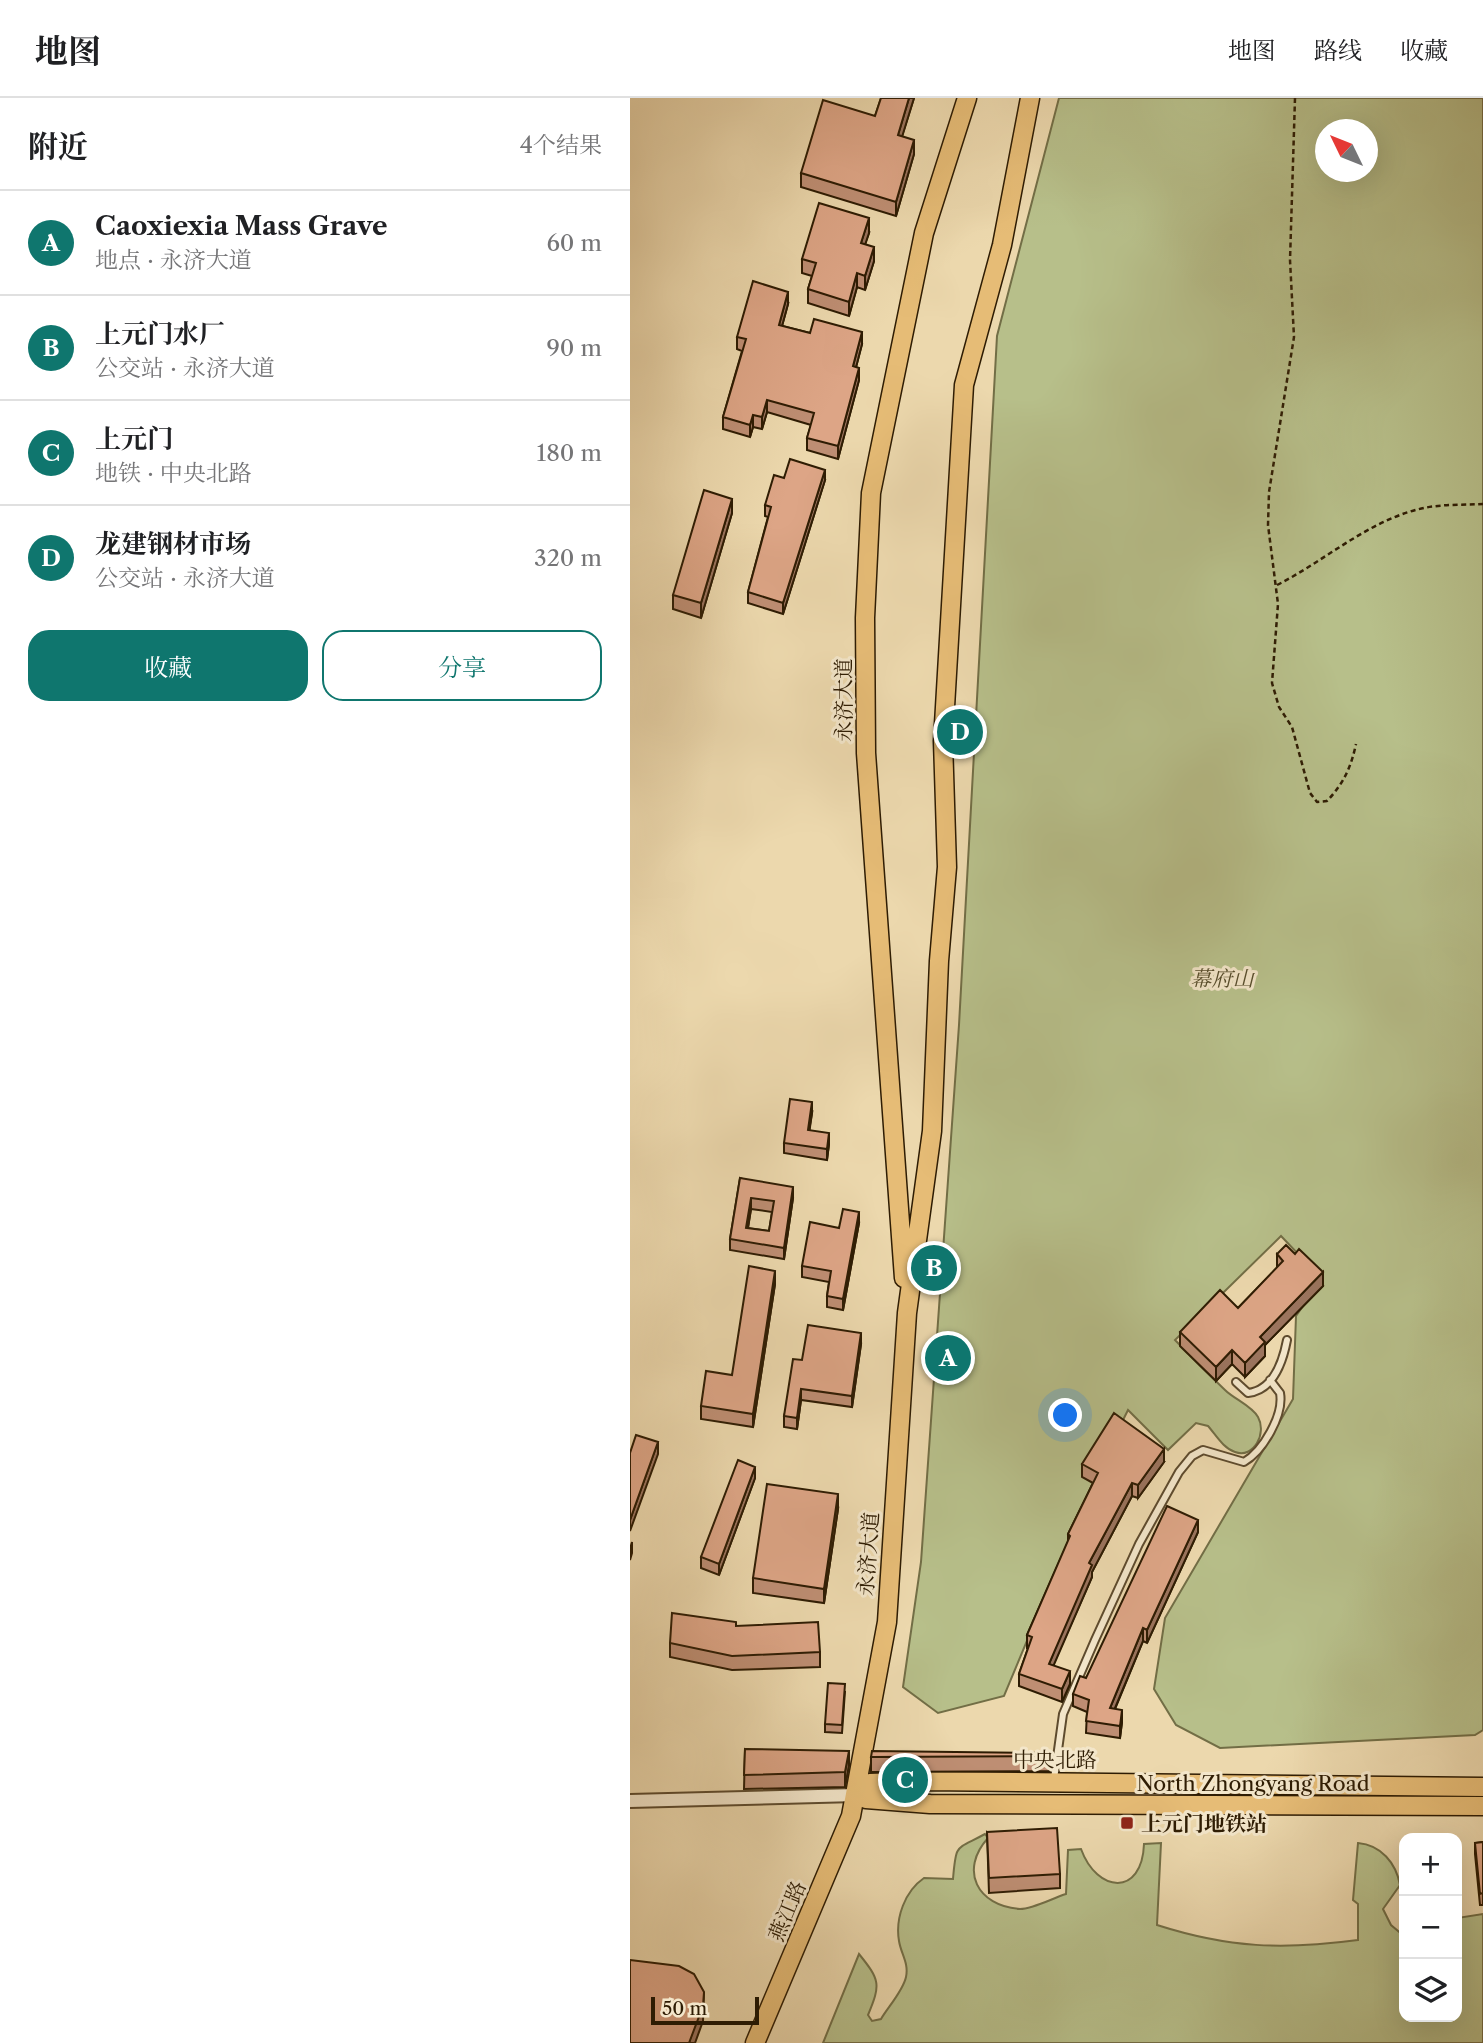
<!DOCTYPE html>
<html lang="zh">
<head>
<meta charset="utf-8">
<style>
  body { margin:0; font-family:"Libre Caslon Text","Noto Serif SC",serif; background:#f6f6f6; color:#202124 }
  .controls { position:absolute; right:21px; bottom:21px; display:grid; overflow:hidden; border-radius:14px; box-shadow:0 7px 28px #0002 }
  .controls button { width:63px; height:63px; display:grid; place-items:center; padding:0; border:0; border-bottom:2px solid #e0e0e0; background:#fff; color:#202124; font:35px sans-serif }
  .compass { position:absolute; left:685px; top:21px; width:63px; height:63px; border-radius:50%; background:#fff; box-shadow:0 7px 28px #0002; rotate:313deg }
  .scale { position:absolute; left:21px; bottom:18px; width:108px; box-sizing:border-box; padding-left:7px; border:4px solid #2e1c03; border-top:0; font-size:19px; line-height:24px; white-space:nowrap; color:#2e1c03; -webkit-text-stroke:5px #f3e6ca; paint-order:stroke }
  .you { position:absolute; left:436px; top:1318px; width:24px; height:24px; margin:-18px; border:5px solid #fff; border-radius:50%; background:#1a73e8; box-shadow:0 0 0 10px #1a73e833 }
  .badge { display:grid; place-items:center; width:46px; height:46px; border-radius:50%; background:#0f766e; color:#fff; font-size:23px; font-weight:700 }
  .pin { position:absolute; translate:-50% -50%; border:4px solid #fff; box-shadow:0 2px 7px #0006 }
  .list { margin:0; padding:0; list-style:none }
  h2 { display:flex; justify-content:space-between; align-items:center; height:91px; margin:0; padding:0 28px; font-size:30px }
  h2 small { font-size:23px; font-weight:400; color:#757577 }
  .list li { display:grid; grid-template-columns:46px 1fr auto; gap:21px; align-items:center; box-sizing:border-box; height:105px; padding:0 28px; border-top:2px solid #e0e0e0 }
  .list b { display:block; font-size:26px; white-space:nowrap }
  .list p { margin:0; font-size:23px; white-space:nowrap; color:#757577 }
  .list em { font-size:23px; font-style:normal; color:#757577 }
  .actions { display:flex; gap:14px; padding:21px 28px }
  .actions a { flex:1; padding:16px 0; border:2px solid #0f766e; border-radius:21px; text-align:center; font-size:24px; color:#0f766e }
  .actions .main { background:#0f766e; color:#fff }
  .icon { flex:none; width:38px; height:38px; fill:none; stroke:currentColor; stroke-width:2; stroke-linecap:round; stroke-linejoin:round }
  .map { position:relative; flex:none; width:853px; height:1945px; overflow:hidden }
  header { display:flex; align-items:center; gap:42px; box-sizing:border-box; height:98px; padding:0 35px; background:#fff; border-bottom:2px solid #e0e0e0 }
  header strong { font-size:33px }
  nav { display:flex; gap:38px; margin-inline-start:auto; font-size:24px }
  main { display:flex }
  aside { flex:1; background:#fff }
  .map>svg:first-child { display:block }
  .green { fill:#b7bf8a; stroke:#726e46; stroke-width:2; fill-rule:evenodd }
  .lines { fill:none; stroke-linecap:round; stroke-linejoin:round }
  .service-casing { stroke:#5e4b2e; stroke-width:10 }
  .minor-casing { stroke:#5e4b2e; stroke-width:16 }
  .primary-casing { stroke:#2e1c03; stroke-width:21 }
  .path { stroke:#2e1c03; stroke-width:2.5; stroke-dasharray:5 3.5; stroke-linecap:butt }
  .service { stroke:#f3e6ca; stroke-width:6 }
  .minor { stroke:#f3e6ca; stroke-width:12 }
  .primary { stroke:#e6bc76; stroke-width:18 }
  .wall { fill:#be8e73; stroke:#2e1c03; stroke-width:2; fill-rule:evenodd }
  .shaded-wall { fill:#9b745e; stroke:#2e1c03; stroke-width:2 }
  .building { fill:#dda586; stroke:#2e1c03; stroke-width:2; fill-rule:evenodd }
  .poi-dot { fill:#8f2418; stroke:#f3e6ca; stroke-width:2.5 }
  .labels { text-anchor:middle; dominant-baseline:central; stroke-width:6; stroke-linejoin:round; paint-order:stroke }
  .street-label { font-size:21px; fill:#2e1c03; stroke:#f3e6ca }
  .park-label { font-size:21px; font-style:italic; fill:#574d2c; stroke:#f3e6ca }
  .poi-label { font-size:21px; font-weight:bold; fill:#2e1c03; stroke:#f3e6ca; text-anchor:start }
</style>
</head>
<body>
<header>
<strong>地图</strong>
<nav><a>地图</a><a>路线</a><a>收藏</a></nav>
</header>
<main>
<aside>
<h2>附近<small>4个结果</small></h2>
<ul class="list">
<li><span class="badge">A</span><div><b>Caoxiexia Mass Grave</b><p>地点 · 永济大道</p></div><em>60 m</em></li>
<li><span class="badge">B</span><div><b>上元门水厂</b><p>公交站 · 永济大道</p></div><em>90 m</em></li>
<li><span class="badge">C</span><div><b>上元门</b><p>地铁 · 中央北路</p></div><em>180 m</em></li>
<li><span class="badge">D</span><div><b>龙建钢材市场</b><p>公交站 · 永济大道</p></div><em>320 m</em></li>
</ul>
<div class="actions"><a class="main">收藏</a><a>分享</a></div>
</aside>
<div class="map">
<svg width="853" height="1945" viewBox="0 0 853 1945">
  <rect width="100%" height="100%" fill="#ecd8ad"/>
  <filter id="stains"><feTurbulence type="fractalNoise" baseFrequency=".00286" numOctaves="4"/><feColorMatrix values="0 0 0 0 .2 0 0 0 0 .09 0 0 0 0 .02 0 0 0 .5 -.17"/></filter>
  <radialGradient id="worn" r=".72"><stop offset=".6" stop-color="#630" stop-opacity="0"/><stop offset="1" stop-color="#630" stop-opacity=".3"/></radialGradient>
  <path class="green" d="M429 0H853V1632L845 1637 590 1650 546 1627 524 1591 535 1520 663 1301 666 1218 692 1181 651 1138 545 1242C561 1259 578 1276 595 1292 604 1301 622 1308 628 1319 637 1335 624 1361 605 1354 593 1350 586 1337 578 1328L566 1325 538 1352 498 1312 469 1370 374 1598 308 1615 273 1589 291 1464 329 927 367 238ZM696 32H738V74H696Z
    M355 1736 358 1740C329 1772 347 1808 390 1811 403 1811 423 1800 436 1796L438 1752 451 1751C467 1795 512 1799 514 1746L531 1745 527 1827C599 1850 652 1852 728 1842V1806L723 1802 728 1745C751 1747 766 1765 770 1787L753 1811 761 1827 774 1838V1919H827V1817L828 1820 853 1816V1945H193L229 1856C250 1882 251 1886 238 1917L242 1923 251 1921C258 1909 273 1893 276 1879 279 1865 271 1856 269 1843 265 1820 275 1793 294 1780L323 1781C326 1744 326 1752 355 1736Z"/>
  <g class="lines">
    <defs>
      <path id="service" d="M606 1284 618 1295C644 1292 653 1263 657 1242
        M424 1681 433 1616 465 1542 509 1446 549 1374 562 1358 573 1352 614 1364C633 1353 654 1317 650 1295L640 1282"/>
      <path id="minor" d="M0 1703 226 1697"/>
      <path id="primary" d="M274 1180 236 655 235 520 241 395 294 135 337 0
        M226 1697 240 1685 297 1683 853 1689
        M226 1697 236 1701 300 1706 853 1708
        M125 1945 221 1718 257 1524 277 1215 302 1033 309 863 317 769 313 643 334 287 372 147 400 0"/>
    </defs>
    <use href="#service" class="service-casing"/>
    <use href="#minor" class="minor-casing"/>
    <use href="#primary" class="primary-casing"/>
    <path class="path" d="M665 0 660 162 664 239 639 394 638 427 648 506 642 585 649 609 662 629 680 695 687 704 697 703C714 685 721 669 726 646
      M647 487C695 463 740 421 794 410 813 406 834 407 853 406"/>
    <use href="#service" class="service"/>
    <use href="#minor" class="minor"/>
    <use href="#primary" class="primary"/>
  </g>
  <path class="wall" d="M251 0H284L272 38 284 56 266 118 171 89V75L245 18Z
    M239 135 235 146 244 163 235 192 227 189 219 218 178 205V191L182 178 172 175V161Z
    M158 206 152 228 180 235 232 246 226 269 229 282 208 361 177 352V340L181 327 137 314 132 331 123 329 120 339 93 331V319L112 253 107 251V239Z
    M154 380 195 382 153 516 118 505V494L138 419 135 418V407Z
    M102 415 71 520 43 511V497Z
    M182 1015 179 1033 199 1046 197 1062 154 1055V1045Z
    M110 1080 163 1100 154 1161 100 1152V1141ZM121 1111 142 1114 139 1133 118 1130Z
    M229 1125 213 1212 197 1209V1198L199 1184 172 1179V1168L209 1130Z
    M647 1156 693 1188 635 1247V1258L615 1279 602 1266 586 1283 550 1248V1234L608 1210 647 1170Z
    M145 1186 123 1329 71 1321V1308L102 1277Z
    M231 1246 222 1309 171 1302 167 1331 154 1329V1318L172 1262Z
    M534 1364 508 1400 502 1398 462 1474V1479L423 1567 440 1586 432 1604 389 1588V1576L398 1550H397V1537L438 1444V1436L463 1385 452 1379V1366Z
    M125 1380 89 1477 71 1470V1459Z
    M208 1411 194 1505 123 1495V1480Z
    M568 1434 517 1545 513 1543 485 1611 492 1624 490 1640 456 1635 457 1614 443 1608V1596L456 1580Z
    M106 1528 190 1554V1569L102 1572 40 1559V1545Z
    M215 1593 212 1635 195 1634V1626Z
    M115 1651 219 1667 215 1689 114 1691Z
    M420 1655 419 1673 241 1674V1659Z
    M357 1734 430 1776V1790L359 1795Z
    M853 1744V1807H850L845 1756V1745Z"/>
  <path class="shaded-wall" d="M279 0H284L268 52V37Z
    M284 42V56L266 118V104Z
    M239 120V135L231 159V145Z
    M244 149V163L235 192V178Z
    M227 175V189L219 218V204Z
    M158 194V206L149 239V227Z
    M232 234V246L223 281V268Z
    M229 270V282L208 361V348Z
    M137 302V314L132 331V319Z
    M123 317V329L120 339V327Z
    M195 372V382L153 516V505Z
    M102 401V415L71 520V505Z
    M182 1004V1015L178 1043V1032Z
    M199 1035V1046L197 1062V1051Z
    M163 1089V1100L154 1161V1150Z
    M121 1100V1111L116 1141V1130Z
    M229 1114V1125L213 1212V1201Z
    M145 1173V1186L123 1329V1316Z
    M693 1174V1188L635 1247V1258L615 1279V1265L630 1239Z
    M231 1235V1246L222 1309V1298Z
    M602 1252V1266L586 1283V1269Z
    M171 1291V1302L167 1331V1320Z
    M28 1344V1356L0 1433V1422Z
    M534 1351V1364L508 1400V1387Z
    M125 1369V1380L89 1477V1466Z
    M502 1385V1398L462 1474V1479L419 1578V1566L459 1465Z
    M208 1396V1411L194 1505V1491Z
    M568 1422V1434L517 1545V1532Z
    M2 1444V1455L0 1462V1451Z
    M513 1530V1543L480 1622V1610Z
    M440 1573V1586L432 1604V1591Z
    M492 1612V1624L490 1640V1628Z
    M219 1653V1667L215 1689V1674Z
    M74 1894 73 1923 65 1945H59Z"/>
  <path class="building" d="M251 0H279L268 37 284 42 266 104 171 75 193 2 245 18Z
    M189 105 239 120 231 145 244 149 235 178 227 175 219 204 178 191 186 165 172 161Z
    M123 183 158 194 149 227 180 235 184 221 232 234 223 268 229 270 208 348 177 340 184 315 137 302 132 319 123 317 120 327 93 319 116 241 107 239Z
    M160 361 195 372 153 505 118 494 141 409 135 407 144 377 154 380Z
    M74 392 102 401 71 505 43 497Z
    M160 1001 182 1004 178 1032 199 1035 197 1051 154 1045Z
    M110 1080 163 1089 154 1150 100 1141ZM121 1100 144 1103 139 1133 116 1130Z
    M213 1111 229 1114 213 1201 197 1198 201 1173 172 1168 180 1124 209 1130Z
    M656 1147 665 1156 669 1151 693 1174 630 1239 635 1244 615 1265 602 1252 586 1269 550 1234 590 1192 608 1210 653 1163 647 1156Z
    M119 1168 145 1173 123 1316 71 1308 76 1273 102 1277Z
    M178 1227 231 1235 222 1298 171 1291 167 1320 154 1318 163 1261 172 1262Z
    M484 1315 534 1351 508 1387 502 1385 459 1465 462 1467 419 1566 440 1573 432 1591 389 1576 402 1539 397 1537 440 1438 438 1436 468 1375 452 1366Z
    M6 1337 28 1344 0 1422V1355Z
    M108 1362 125 1369 89 1466 71 1459Z
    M137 1386 208 1396 194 1491 123 1480Z
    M537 1408 568 1422 517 1532 513 1530 480 1610 492 1612 490 1628 456 1623 459 1602 443 1596 450 1578 456 1580Z
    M42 1515 106 1524V1528L188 1524 190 1554 102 1558 40 1545Z
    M198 1585 215 1586 212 1627 195 1626Z
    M115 1651 219 1653 215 1674 114 1677Z
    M242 1653 420 1655 419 1658 241 1659Z
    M427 1730 430 1776 359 1780 357 1734Z
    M853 1744V1795L850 1796 845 1745Z
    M0 1862 49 1868 64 1876 74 1894 73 1908 59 1945H0Z"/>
  <rect class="poi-dot" x="490" y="1718" width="14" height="14" rx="3.5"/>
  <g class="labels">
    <g class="street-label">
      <text transform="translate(213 602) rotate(-90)">永济大道</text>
      <text transform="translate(238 1456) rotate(-86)">永济大道</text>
      <text x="425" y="1661">中央北路</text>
      <text x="623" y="1685">North Zhongyang Road</text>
      <text transform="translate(157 1813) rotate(-67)">燕江路</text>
    </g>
    <g class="park-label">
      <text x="592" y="880">幕府山</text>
    </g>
    <g class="poi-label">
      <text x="511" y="1725">上元门地铁站</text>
    </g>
  </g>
  <rect width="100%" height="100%" filter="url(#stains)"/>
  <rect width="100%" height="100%" fill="url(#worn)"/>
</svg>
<div class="controls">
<button>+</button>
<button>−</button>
<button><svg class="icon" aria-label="layers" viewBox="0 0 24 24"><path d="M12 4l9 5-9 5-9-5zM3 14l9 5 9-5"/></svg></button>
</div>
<svg class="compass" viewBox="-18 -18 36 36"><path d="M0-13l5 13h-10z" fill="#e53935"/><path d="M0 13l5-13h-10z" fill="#757577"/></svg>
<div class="scale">50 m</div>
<div class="you"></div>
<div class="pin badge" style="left:318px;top:1260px">A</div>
<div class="pin badge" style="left:304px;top:1170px">B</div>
<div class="pin badge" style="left:275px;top:1682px">C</div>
<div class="pin badge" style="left:330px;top:634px">D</div>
</div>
</main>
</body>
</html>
